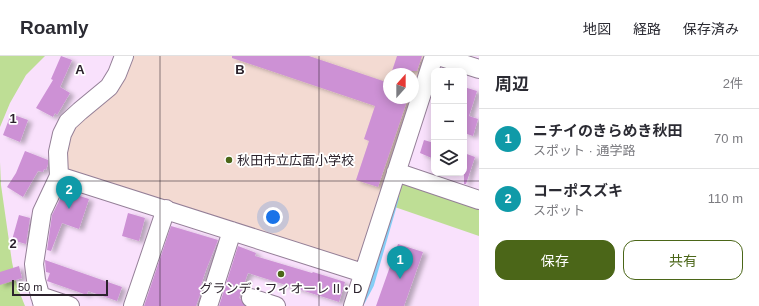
<!DOCTYPE html>
<html lang="ja">
<head>
<meta charset="utf-8">
<style>
  body { margin:0; font-family:Helvetica,"Noto Sans JP",sans-serif; background:#f7f7f7; color:#2b2b33 }
  .controls { position:absolute; right:12px; top:12px; display:grid; overflow:hidden; border-radius:8px; box-shadow:0 2px 10px #0003 }
  .controls button { width:36px; height:36px; display:grid; place-items:center; padding:0; border:0; border-bottom:1px solid #e1e1e2; background:#fff; color:#2b2b33; font:20px sans-serif }
  .compass { position:absolute; left:383px; top:12px; width:36px; height:36px; border-radius:50%; background:#fff; box-shadow:0 2px 10px #0003; rotate:21deg }
  .scale { position:absolute; left:12px; bottom:10px; width:96px; box-sizing:border-box; padding-left:4px; border:2px solid #2c232d; border-top:0; font-size:11px; line-height:14px; white-space:nowrap; color:#2c232d; -webkit-text-stroke:3px #fff; paint-order:stroke }
  .you { position:absolute; left:273px; top:161px; width:14px; height:14px; margin:-10px; border:3px solid #fff; border-radius:50%; background:#1a73e8; box-shadow:0 0 0 6px #1a73e833 }
  .badge { display:grid; place-items:center; width:26px; height:26px; border-radius:50%; background:#4b6618; color:#fff; font-size:13px; font-weight:700 }
  .pin { position:absolute; translate:-50% -33px; filter:drop-shadow(0 1px 2px #0008) }
  .pin::after { content:''; position:absolute; top:21px; width:14px; height:12px; background:inherit; clip-path:polygon(0 0,100% 0,50% 100%) }
  .list { margin:0; padding:0; list-style:none }
  h2 { display:flex; justify-content:space-between; align-items:center; height:52px; margin:0; padding:0 16px; font-size:17px }
  h2 small { font-size:13px; font-weight:400; color:#7c7c81 }
  .list li { display:grid; grid-template-columns:26px 1fr auto; gap:12px; align-items:center; box-sizing:border-box; height:60px; padding:0 16px; border-top:1px solid #e1e1e2 }
  .list b { display:block; font-size:15px; white-space:nowrap }
  .list p { margin:0; font-size:13px; white-space:nowrap; color:#7c7c81 }
  .list em { font-size:13px; font-style:normal; color:#7c7c81 }
  .actions { display:flex; gap:8px; padding:12px 16px }
  .actions a { flex:1; padding:9px 0; border:1px solid #4b6618; border-radius:12px; text-align:center; font-size:14px; color:#4b6618 }
  .actions .main { background:#4b6618; color:#fff }
  .icon { flex:none; width:22px; height:22px; fill:none; stroke:currentColor; stroke-width:2; stroke-linecap:round; stroke-linejoin:round }
  .map { position:relative; flex:none; width:479px; height:250px; overflow:hidden }
  header { display:flex; align-items:center; gap:24px; box-sizing:border-box; height:56px; padding:0 20px; background:#fff; border-bottom:1px solid #e1e1e2 }
  header strong { font-size:19px }
  nav { display:flex; gap:22px; margin-inline-start:auto; font-size:14px }
  main { display:flex }
  aside { flex:1; background:#fff }
  .map>svg:first-child { display:block }
  .education { fill:#f3dad2 }
  .green { fill:#bede95 }
  .lines { fill:none; stroke-linecap:round; stroke-linejoin:round }
  .stream { stroke:#85cef6; stroke-width:4 }
  .building { fill:#cd91d5; filter:url(#shadow) }
  .minor-casing { stroke:#947f97; stroke-width:20 }
  .minor { stroke:#fff; stroke-width:18 }
  .grid { fill:none; stroke:#2c232d; stroke-width:1; stroke-opacity:0.55 }
  .poi-dot { fill:#4b6618; stroke:#fff; stroke-width:1.5 }
  .labels { text-anchor:middle; dominant-baseline:central; stroke-width:3.5; stroke-linejoin:round; paint-order:stroke }
  .poi-label { font-size:13px; fill:#2c232d; stroke:#fff; text-anchor:start }
  .grid-label { font-size:13px; text-anchor:middle; font-weight:bold; fill:#2c232d; stroke:#fff; stroke-width:3.5; stroke-linejoin:round; paint-order:stroke }
</style>
</head>
<body>
<header>
<strong>Roamly</strong>
<nav><a>地図</a><a>経路</a><a>保存済み</a></nav>
</header>
<main>
<div class="map">
<svg width="479" height="250" viewBox="0 0 479 250">
  <defs>
    <filter id="shadow"><feDropShadow dx="4.5" dy="2.5" stdDeviation="2" flood-color="#0004"/></filter>
  </defs>
  <rect width="100%" height="100%" fill="#f9e1fc"/>
  <path class="education" d="M130 0H426L413 41V18H389V42H413L362 208 65 113 69 79Z"/>
  <path class="green" d="M0 0H45L26 19 10 47 0 71Z
    M0 106 1 129 12 206 17 230 25 250H0Z
    M397 113 479 144V180L386 148Z"/>
  <g class="lines">
    <path class="stream" d="M363 246 372 229 397 142"/>
  </g>
  <path class="building" d="M61 0 72 4 60 31 70 37 57 59 55 57 53 61 36 52 53 24 51 23Z
    M232 0H309L389 27V42H408L378 131 356 124 369 85 364 83 375 50 232 2Z
    M397 0H422L417 15H410L409 18H391Z
    M464 31 477 35 469 60 478 63 473 80 464 77Z
    M11 58 28 64 20 86 3 79Z
    M424 84 434 87V103L420 97Z
    M25 95 48 104V108L46 114 44 113 43 116 38 115 23 141 7 131 16 117Z
    M464 97 475 101 466 128H464Z
    M64 135 89 143 79 173 62 167 51 195 47 194 52 159Z
    M128 157 145 162 139 185 122 180Z
    M19 159 30 162 26 188 12 184Z
    M171 170 218 184 206 214 200 232 202 233 196 250H144Z
    M398 188 423 196 404 250H376Z
    M238 190 256 197 255 200 312 217 313 216 345 226 339 246 248 217 239 242 241 243 245 250H219Z
    M45 204 122 231 117 245 88 235 87 239 47 225 50 217 46 216Z
    M19 210 22 222 0 229V216Z"/>
  <g class="lines">
    <defs>
      <path id="minor" d="M438 0 479 13
        M396 116 479 144
        M59 120 363 217
        M40 240 70 250
        M251 242 276 250
        M43 250 36 224 34 208 42 156 59 120 58 96 62 78 68 66 80 55 109 31 117 18 124 0
        M133 250 166 153
        M208 250 232 175
        M353 250 434 0"/>
    </defs>
    <use href="#minor" class="minor-casing"/>
    <use href="#minor" class="minor"/>
  </g>
  <path class="grid" d="M160 0V250M319 0V250M0 125H479"/>
  <g class="poi-dot">
    <circle cx="229" cy="104" r="4"/>
    <circle cx="281" cy="218" r="4"/>
  </g>
  <g class="labels">
    <g class="poi-label">
      <text x="237" y="104">秋田市立広面小学校</text>
      <text x="281" y="232" text-anchor="middle">グランデ・フィオーレ II・D</text>
    </g>
  </g>
  <g class="grid-label">
    <text x="80" y="18">A</text>
    <text x="240" y="18">B</text>
    <text x="13" y="67">1</text>
    <text x="13" y="192">2</text>
  </g>
</svg>
<div class="controls">
<button>+</button>
<button>−</button>
<button><svg class="icon" aria-label="layers" viewBox="0 0 24 24"><path d="M12 4l9 5-9 5-9-5zM3 14l9 5 9-5"/></svg></button>
</div>
<svg class="compass" viewBox="-18 -18 36 36"><path d="M0-13l5 13h-10z" fill="#e53935"/><path d="M0 13l5-13h-10z" fill="#7c7c81"/></svg>
<div class="scale">50 m</div>
<div class="you"></div>
<div class="pin badge" style="left:400px;top:223px;background:#0f9aa8">1</div>
<div class="pin badge" style="left:69px;top:153px;background:#0f9aa8">2</div>
</div>
<aside>
<h2>周辺<small>2件</small></h2>
<ul class="list">
<li><span class="badge" style="background:#0f9aa8">1</span><div><b>ニチイのきらめき秋田</b><p>スポット · 通学路</p></div><em>70 m</em></li>
<li><span class="badge" style="background:#0f9aa8">2</span><div><b>コーポスズキ</b><p>スポット</p></div><em>110 m</em></li>
</ul>
<div class="actions"><a class="main">保存</a><a>共有</a></div>
</aside>
</main>
</body>
</html>
